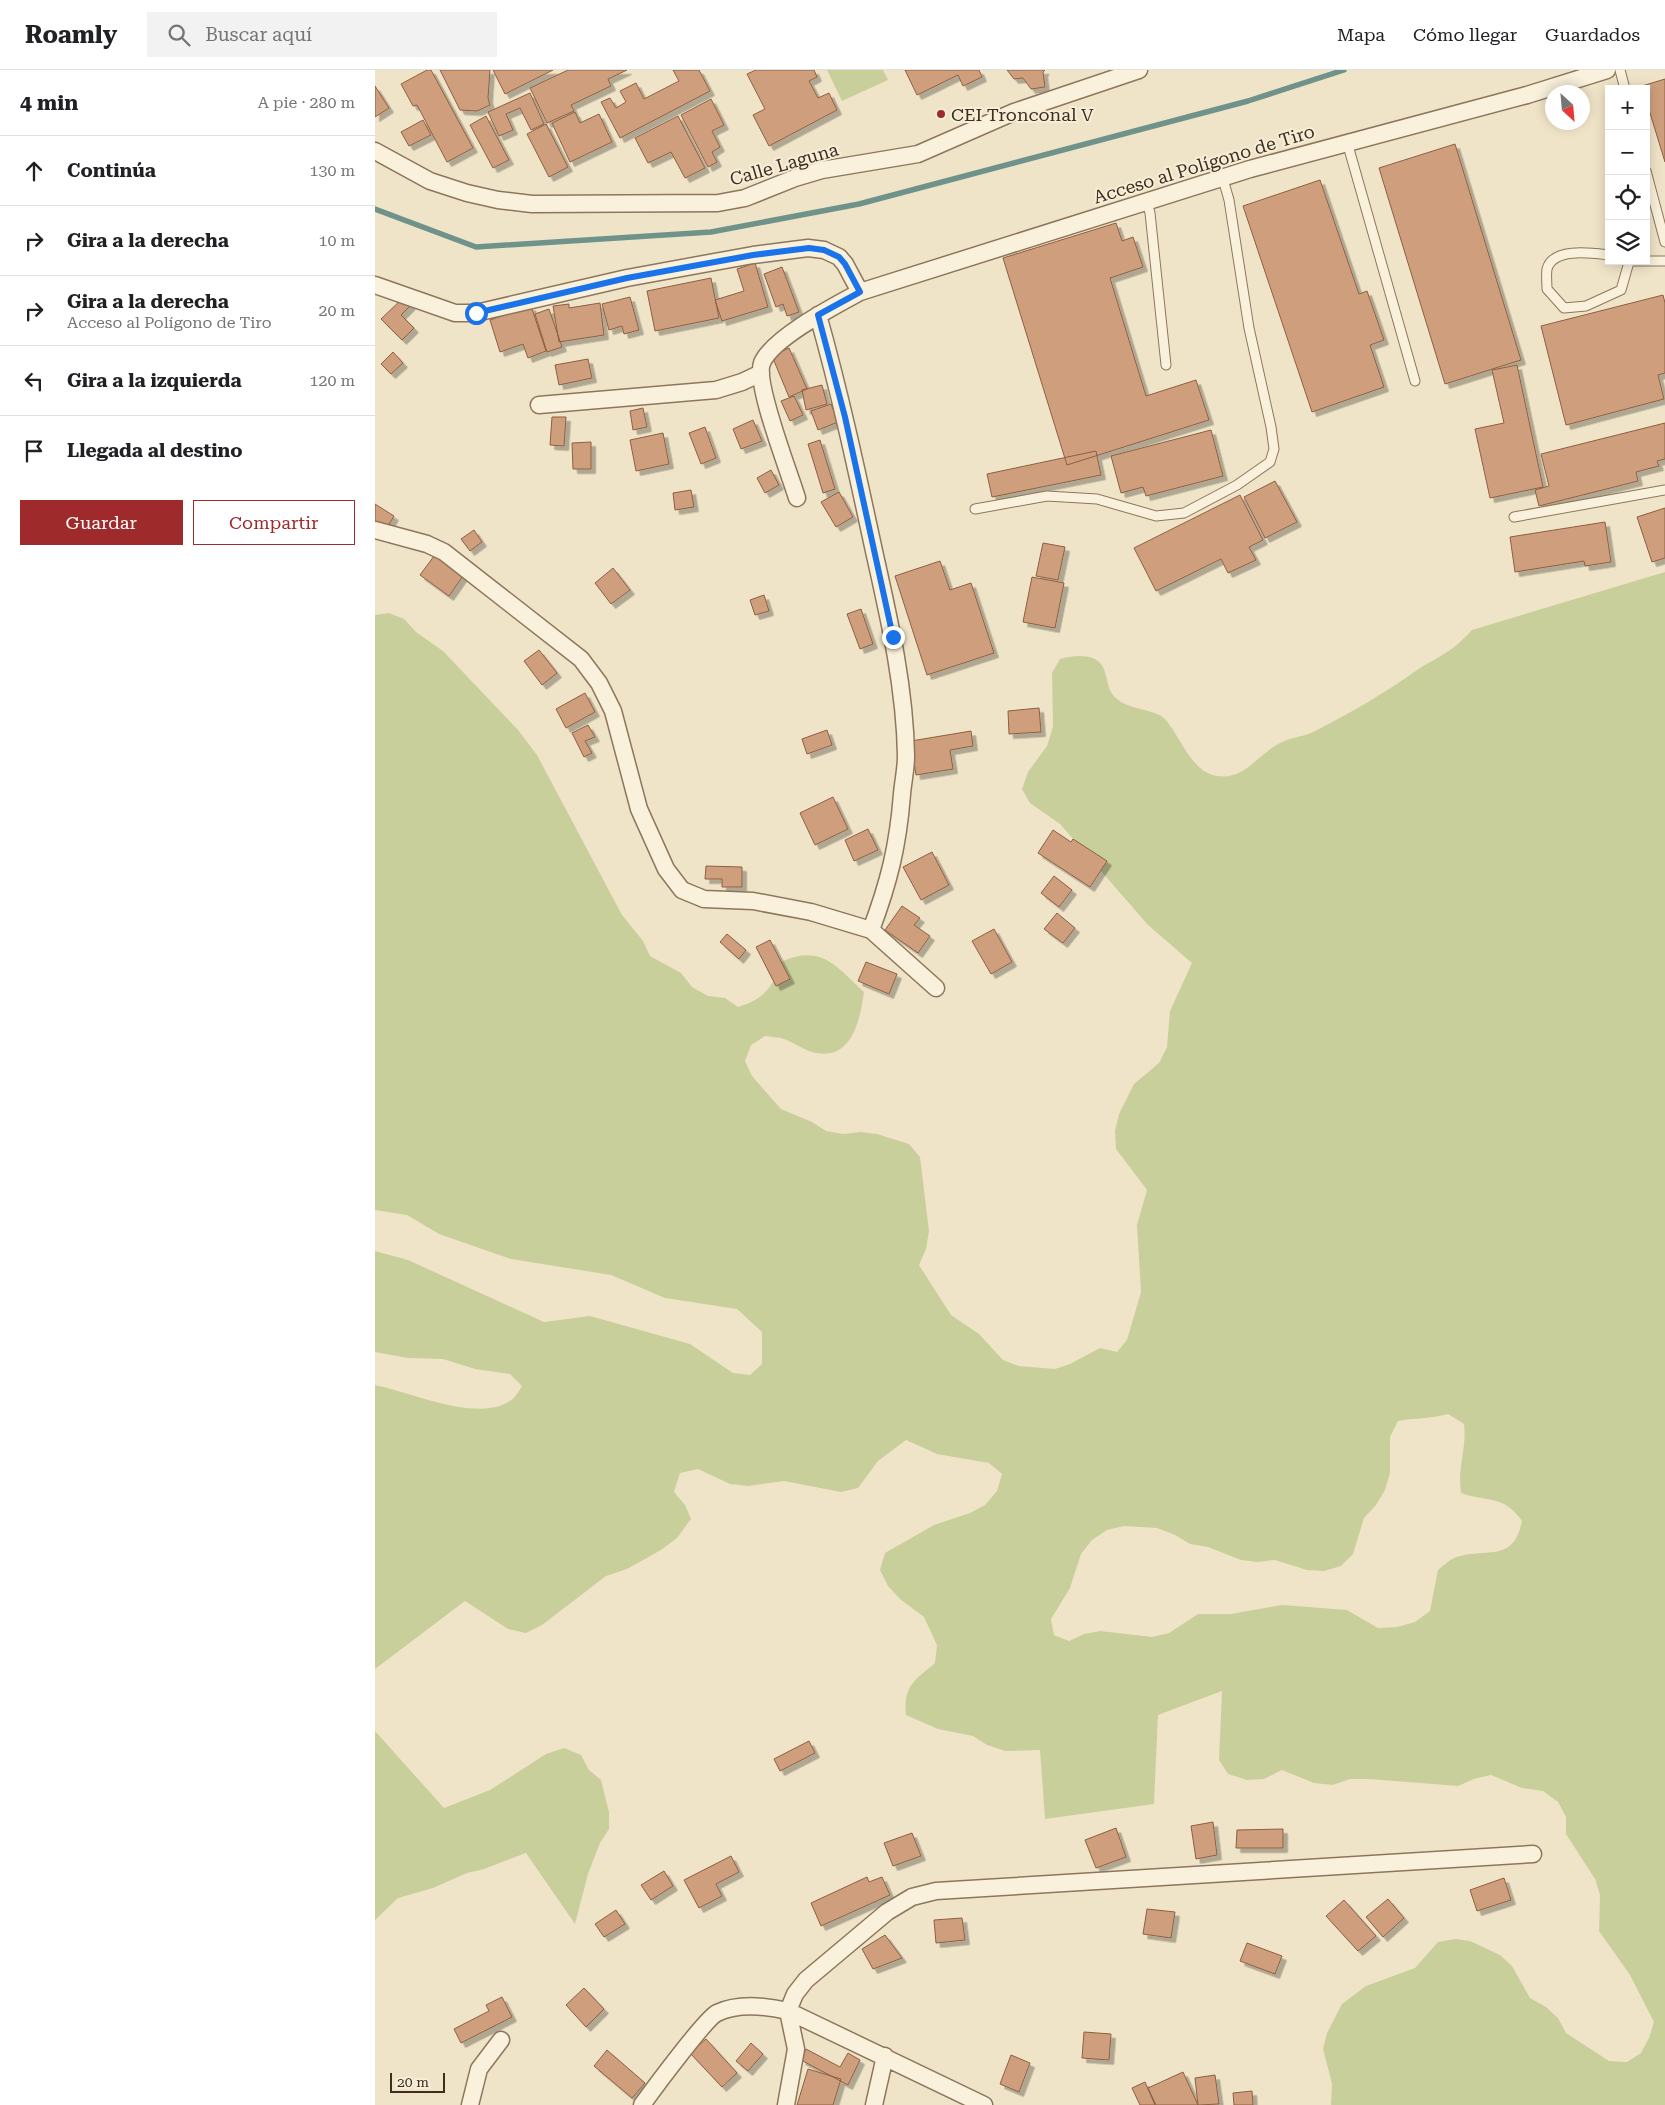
<!DOCTYPE html>
<html lang="es">
<head>
<meta charset="utf-8">
<style>
  body { margin:0; font-family:"Roboto Serif",serif; background:#f2f2f2; color:#202124 }
  .controls { position:absolute; right:15px; top:15px; display:grid; overflow:hidden; border-radius:0px; box-shadow:0 2px 12px #0003 }
  .controls button { width:45px; height:45px; display:grid; place-items:center; padding:0; border:0; border-bottom:1px solid #e0e0e0; background:#fff; color:#202124; font:25px sans-serif }
  .compass { position:absolute; left:1170px; top:15px; width:45px; height:45px; border-radius:50%; background:#fff; box-shadow:0 2px 12px #0003; rotate:154deg }
  .scale { position:absolute; left:15px; bottom:12px; width:55px; box-sizing:border-box; padding-left:5px; border:2px solid #3d2e20; border-top:0; font-size:14px; line-height:18px; white-space:nowrap; color:#3d2e20; -webkit-text-stroke:4px #f7eed8; paint-order:stroke }
  .stop { position:absolute; width:15px; height:15px; margin:-11px; border:4px solid #1a73e8; border-radius:50%; background:#fff }
  .stop.end { background:#1a73e8; border-color:#fff; box-shadow:0 1px 5px #0008 }
  .list { margin:0; padding:0; list-style:none }
  h2 { display:flex; justify-content:space-between; align-items:center; height:65px; margin:0; padding:0 20px; font-size:21px }
  h2 small { font-size:16px; font-weight:400; color:#757577 }
  .list li { display:grid; grid-template-columns:32px 1fr auto; gap:15px; align-items:center; box-sizing:border-box; height:70px; padding:0 20px; border-top:1px solid #e0e0e0 }
  .list b { display:block; font-size:19px; white-space:nowrap }
  .list p { margin:0; font-size:16px; white-space:nowrap; color:#757577 }
  .list em { font-size:16px; font-style:normal; color:#757577 }
  .actions { display:flex; gap:10px; padding:15px 20px }
  .actions a { flex:1; padding:11px 0; border:1px solid #9e2a2b; border-radius:0px; text-align:center; font-size:18px; color:#9e2a2b }
  .actions .main { background:#9e2a2b; color:#fff }
  .icon { flex:none; width:28px; height:28px; fill:none; stroke:currentColor; stroke-width:2; stroke-linecap:round; stroke-linejoin:round }
  .map { position:relative; flex:none; width:1290px; height:2035px; overflow:hidden }
  header { display:flex; align-items:center; gap:30px; box-sizing:border-box; height:70px; padding:0 25px; background:#fff; border-bottom:1px solid #e0e0e0 }
  header strong { font-size:24px }
  nav { display:flex; gap:28px; margin-inline-start:auto; font-size:18px }
  .search { width:350px; height:45px; background:#f2f2f2; display:flex; align-items:center; gap:12px; box-sizing:border-box; padding:0 18px; border-radius:0px; color:#757577; font-size:19px }
  main { display:flex }
  aside { flex:1; background:#fff }
  .map>svg:first-child { display:block }
  .green { fill:#c9cf9b; fill-rule:evenodd }
  .lines { fill:none; stroke-linecap:round; stroke-linejoin:round }
  .stream { stroke:#6f938a; stroke-width:5.5 }
  .building { fill:#cf9f7d; stroke:#8d5f41; filter:url(#shadow) }
  .service-casing { stroke:#8d765c; stroke-width:11 }
  .minor-casing { stroke:#8d765c; stroke-width:19 }
  .service { stroke:#faf1dc; stroke-width:9 }
  .minor { stroke:#faf1dc; stroke-width:16 }
  .route { stroke:#1a73e8; stroke-width:6 }
  .poi-dot { fill:#9e2a2b; stroke:#f7eed8; stroke-width:2 }
  .labels { text-anchor:middle; dominant-baseline:central; stroke-width:4; stroke-linejoin:round; paint-order:stroke }
  .poi-label { font-size:18px; fill:#3d2e20; stroke:#f7eed8; text-anchor:start }
  .street-label { font-size:18px; fill:#3d2e20; stroke:#f7eed8 }
</style>
</head>
<body>
<header>
<strong>Roamly</strong>
<div class="search"><svg class="icon" aria-label="search" viewBox="0 0 24 24"><circle cx="10" cy="10" r="6"/><path d="M15 15l6 6"/></svg>Buscar aquí</div>
<nav><a>Mapa</a><a>Cómo llegar</a><a>Guardados</a></nav>
</header>
<main>
<aside>
<h2>4 min<small>A pie · 280 m</small></h2>
<ul class="list">
<li><svg class="icon" aria-label="ahead" viewBox="0 0 24 24"><path d="M12 20V5M6 11l6-6 6 6"/></svg><div><b>Continúa</b></div><em>130 m</em></li>
<li><svg class="icon" aria-label="right" viewBox="0 0 24 24"><path d="M7 20v-9h11M14 6l5 5-5 5"/></svg><div><b>Gira a la derecha</b></div><em>10 m</em></li>
<li><svg class="icon" aria-label="right" viewBox="0 0 24 24"><path d="M7 20v-9h11M14 6l5 5-5 5"/></svg><div><b>Gira a la derecha</b><p>Acceso al Polígono de Tiro</p></div><em>20 m</em></li>
<li><svg class="icon" aria-label="left" viewBox="0 0 24 24"><path d="M17 20v-9H6M10 6l-5 5 5 5"/></svg><div><b>Gira a la izquierda</b></div><em>120 m</em></li>
<li><svg class="icon" aria-label="arrive" viewBox="0 0 24 24"><path d="M6 21V4h12l-3 4 3 4H6"/></svg><div><b>Llegada al destino</b></div></li>
</ul>
<div class="actions"><a class="main">Guardar</a><a>Compartir</a></div>
</aside>
<div class="map">
<svg width="1290" height="2035" viewBox="0 0 1290 2035">
  <defs>
    <filter id="shadow"><feDropShadow dx="4.5" dy="4.5" stdDeviation="0" flood-color="#0004"/></filter>
  </defs>
  <rect width="100%" height="100%" fill="#f0e4c8"/>
  <path class="green" d="M452 0H508L513 10 467 31Z
    M1290 502V2035H956L957 2014 948 1979 952 1963 967 1934 991 1916 1040 1898 1063 1872 1080 1869 1095 1871 1125 1885 1137 1896 1155 1928 1171 1937 1183 1948 1191 1963 1234 1991 1252 1992 1266 1983 1274 1968 1279 1952 1255 1905 1224 1861 1225 1825 1220 1809 1191 1764V1747L1183 1732 1168 1721 1147 1718 1116 1705 1099 1709 1083 1716 994 1709H975L958 1715 939 1713 907 1700 889 1709 872 1710 853 1704 844 1690 847 1621 783 1645 779 1734 670 1749 665 1680 630 1681 612 1675 598 1666 563 1659 531 1645C528 1616 539 1611 560 1593L562 1575 549 1547 525 1529 513 1516 505 1500 510 1483 559 1455 595 1443 610 1435 622 1421 627 1404 614 1393 562 1384 531 1370 503 1391 483 1418 466 1422 409 1411 373 1416 355 1414 323 1399 305 1403 299 1422 310 1435 316 1449 302 1468 286 1480 252 1499 231 1506 167 1555 151 1563 133 1559 90 1531 0 1599V1315C36 1322 101 1353 135 1331 140 1328 144 1321 147 1316L135 1304 100 1299 68 1289 33 1288 0 1282V1181L33 1190 169 1252 215 1246 315 1274 358 1303 375 1305 387 1294V1262L362 1239 290 1228 236 1205 136 1189 64 1164 32 1145 0 1140V545L14 543 29 549 41 562 68 581 143 660 162 685 247 845 268 871 275 886 306 903 317 917 333 926 350 928 363 937C390 929 398 916 408 891 447 874 462 897 489 922 485 950 477 990 441 983 430 981 420 973 409 969 403 967 396 967 390 966L376 975 370 991 377 1006 406 1039 437 1052 451 1061 468 1064 486 1062 502 1064 534 1074 545 1087 554 1161 551 1179 544 1195 576 1245 604 1264 628 1290 644 1296 680 1299 695 1294 725 1278 742 1282 752 1270 766 1222 762 1155 772 1120 741 1079 740 1061 744 1044 759 1014 784 993 792 977 795 941 817 893 773 855 685 754 655 733 647 719 653 702 672 676 678 657 677 603 685 589C699 585 725 582 730 602 733 612 733 622 742 629 754 640 781 639 790 649 806 667 816 702 842 706 869 710 882 686 903 674 915 667 930 667 942 660 977 642 1010 623 1042 600 1052 593 1064 588 1075 580 1083 575 1090 567 1097 560ZM1073 1344 1089 1354C1092 1380 1082 1396 1086 1423 1114 1433 1128 1424 1147 1451 1138 1495 1111 1476 1079 1488 1073 1491 1068 1496 1063 1500L1055 1541 1040 1552 1022 1557 1003 1558 972 1540 907 1535 856 1544H823L794 1563 777 1567 725 1561 709 1564 694 1571 679 1565 676 1549 695 1518 706 1484 717 1470 732 1460 749 1456 782 1458 800 1465 815 1474 833 1477 866 1490 883 1492 900 1490 932 1500 949 1501 966 1496 978 1484 989 1448 1001 1435 1010 1420 1015 1403V1367L1023 1351C1040 1348 1056 1349 1073 1344Z
    M0 1661 69 1738 115 1720 171 1684 189 1678 206 1685 214 1700 226 1710 234 1742V1759L225 1773 213 1804 200 1854 151 1783 109 1799 92 1803 58 1818 23 1828 0 1850Z"/>
  <g class="lines">
    <path class="stream" d="M0 139 101 177 336 162 484 134 873 31 969 0"/>
  </g>
  <path class="building" d="M52 0H56L98 78 72 92 42 35 38 36 26 14Z
    M65 0H115L113 28 115 35 102 41 85 40Z
    M118 0H178L130 24Z
    M193 0H252L233 9 236 16 196 35 199 41 172 53 155 18Z
    M298 0H324L335 21 245 68 226 32 235 28 241 38 251 32 245 21 261 13 269 29 304 11Z
    M381 0H439L442 7 434 11 443 28 454 23 462 40 394 76 378 45 390 39 372 4Z
    M530 0H604L607 7 588 16 583 5 542 25Z
    M632 0H670L668 2 670 17 656 19 648 8 639 9Z
    M1290 9V92L1271 30V19H1268L1267 16Z
    M0 16 14 38 0 47Z
    M155 23 169 54 156 60 145 38 131 44 138 60 124 66 113 42Z
    M336 29 349 55 337 61 345 77 337 82 342 92 333 97 306 45Z
    M200 42 205 53 224 44 237 72 195 92 177 53Z
    M111 46 134 90 118 98 95 55Z
    M303 46 330 98 310 108 296 82 273 93 260 68Z
    M48 50 56 65 34 76 26 62Z
    M171 54 193 97 174 107 152 64Z
    M1080 74 1146 290 1070 314 1004 98Z
    M945 110 984 224 992 221 1009 270 995 275 1009 317 937 342 868 136Z
    M741 153 747 171 758 167 768 197 735 208 771 326 821 310 834 350 692 395 628 188Z
    M380 193 393 237 347 251 340 230 369 221 362 199Z
    M407 197 424 242 412 246 408 234 401 237 389 204Z
    M336 208 344 248 280 261 272 221Z
    M1288 225 1290 233V303L1283 305 1289 329 1191 355 1166 256Z
    M255 227 264 260 249 264 247 256 234 260 227 234Z
    M28 228 36 235 26 245 39 258 27 270 6 249Z
    M225 233 229 265 184 272 178 236 194 234V238Z
    M156 236 171 281 153 288 148 274 125 282 115 250Z
    M174 239 187 277 172 282 160 244Z
    M414 278 432 319 414 327 397 286Z
    M18 282 28 293 16 304 6 294Z
    M213 289 217 308 184 315 180 295Z
    M1142 295 1168 417 1115 428 1100 359 1129 353 1117 300Z
    M447 315 452 334 431 340 427 320Z
    M419 326 428 345 415 351 406 331Z
    M456 334 463 352 443 360 436 341Z
    M268 338 272 357 258 360 255 341Z
    M177 347H191L189 376 175 375Z
    M378 350 387 371 366 379 358 359Z
    M1290 353V389L1282 391 1284 396 1261 402 1263 411 1164 436 1160 420 1174 416 1166 384Z
    M330 357 341 388 326 394 314 363Z
    M836 360 848 406 771 426 768 417 746 423 736 386Z
    M288 363 294 394 261 401 255 370Z
    M445 370 460 419 448 423 433 374Z
    M216 372V399H198L197 373Z
    M721 381 726 405 617 427 612 404Z
    M396 400 404 415 390 423 382 408Z
    M900 411 922 452 890 468 869 427Z
    M316 420 319 437 300 440 298 423Z
    M464 422 478 447 461 457 446 432Z
    M865 425 888 470 874 477 881 490 853 503 846 489 781 521 759 478Z
    M0 434 19 446 10 461 0 455Z
    M1290 438V488L1277 492 1262 447Z
    M1230 452 1236 492 1210 496 1209 491 1140 502 1135 467Z
    M99 460 107 472 95 481 86 469Z
    M668 473 690 477 683 510 661 506Z
    M62 482 90 503 74 526 45 505Z
    M565 491 575 520 596 513 619 583 552 605 520 506Z
    M238 498 255 520 236 534 220 513Z
    M657 507 689 513 680 558 648 552Z
    M389 525 394 541 380 545 375 530Z
    M486 539 498 574 485 579 472 544Z
    M164 580 182 603 167 615 149 591Z
    M210 623 220 642 191 658 181 639Z
    M664 638 666 662 634 664 633 641Z
    M213 655 220 667 210 671 217 683 209 687 197 663Z
    M452 660 457 675 432 684 427 669Z
    M596 661 598 676 575 680 578 699 541 705 536 671Z
    M458 727 473 759 440 775 425 743Z
    M493 759 503 780 479 791 470 770Z
    M678 760 696 772 698 769 732 791 715 817 663 783Z
    M557 782 574 815 546 830 528 797Z
    M331 796 367 797V817H347V809H330Z
    M679 806 697 820 684 837 666 823Z
    M527 836 545 848 539 855 555 866 543 883 510 860Z
    M682 843 700 858 688 873 669 859Z
    M619 859 637 892 616 904 597 871Z
    M352 864 371 880 364 889 345 872Z
    M395 870 415 909 401 916 381 877Z
    M491 892 522 904 514 924 483 911Z
    M434 1671 440 1683 405 1701 399 1689Z
    M838 1752 842 1785 821 1789 816 1756Z
    M741 1758 751 1787 721 1798 710 1770Z
    M908 1759V1778H861L862 1760Z
    M537 1763 546 1786 518 1796 509 1773Z
    M356 1786 364 1802 341 1814 347 1826 324 1838 309 1810Z
    M289 1801 298 1816 276 1830 266 1815Z
    M492 1807 494 1812 507 1807 515 1825 446 1856 436 1833Z
    M1129 1808 1136 1830 1102 1841 1095 1820Z
    M1013 1829 1029 1848 1008 1867 991 1847Z
    M969 1830 1001 1866 983 1881 951 1846Z
    M772 1839 800 1842 796 1868 768 1864Z
    M241 1840 250 1854 229 1867 220 1854Z
    M587 1848 590 1870 561 1873 559 1850Z
    M510 1865 527 1888 498 1899 487 1879Z
    M872 1873 907 1886 900 1904 865 1891Z
    M209 1918 229 1939 211 1957 191 1935Z
    M127 1927 137 1947 86 1973 79 1959 114 1941 111 1935Z
    M709 1962 736 1964 734 1990 707 1988Z
    M331 1969 362 2003 347 2017 315 1983Z
    M376 1973 388 1984 373 2001 361 1991Z
    M431 1979 465 1997 473 1983 485 1990 473 2015 426 1990Z
    M232 1980 270 2013 257 2028 219 1996Z
    M636 1985 655 1993 644 2022 625 2014Z
    M433 1999 466 2009 458 2035H422Z
    M808 2002 823 2035H781L773 2018Z
    M840 2005 844 2034 823 2035 820 2008Z
    M770 2012 780 2035H765L757 2018Z
    M877 2021 878 2035H859L858 2023Z"/>
  <g class="lines">
    <defs>
      <path id="service" d="M1245 0 1250 19
        M972 72 1040 311
        M1271 101 1290 172
        M772 132 775 143 791 295
        M1234 185C1217 183 1178 177 1172 199 1171 205 1172 213 1172 219L1189 238 1211 236 1246 220 1254 192
        M1252 191H1290
        M600 439 672 426 722 429 781 446 809 443 862 415 895 392 899 379 896 357 874 258 854 130 848 109
        M1139 447 1290 420"/>
      <path id="minor" d="M0 81 55 111 92 123 123 130 157 134 343 133 370 128 420 108 447 100 543 84 639 42 764 0
        M0 215 80 243H101L252 208 378 185 433 178 449 180 464 187 470 194 485 222
        M443 245C465 323 482 402 499 481 514 548 530 617 531 686 531 699 528 712 527 724 523 776 514 812 496 860
        M164 335 341 320 367 312 386 303
        M422 428C415 404 379 313 387 293 397 268 461 235 485 222L875 99 1152 25 1232 0
        M0 460 52 474 69 482 206 589 224 613 238 641 264 739 291 799 307 820 329 829 378 831 436 842 496 860 561 918
        M95 2035 104 1999 126 1970
        M267 2035C277 2021 331 1948 342 1943 363 1933 391 1936 413 1941L609 2035
        M411 2035 421 1979 413 1941 420 1924 431 1910 512 1842 537 1827 561 1821 1158 1784
        M499 2035 510 1986"/>
    </defs>
    <use href="#service" class="service-casing"/>
    <use href="#minor" class="minor-casing"/>
    <use href="#service" class="service"/>
    <use href="#minor" class="minor"/>
  </g>
  <g class="lines">
    <path class="route" d="M101 243 252 208 378 185 434 178 449 180 464 187 470 194 485 222 443 245 470 347 518 567"/>
  </g>
  <circle class="poi-dot" cx="566" cy="44" r="5"/>
  <g class="labels">
    <g class="poi-label">
      <text x="576" y="44">CEI Tronconal V</text>
    </g>
    <g class="street-label">
      <text transform="translate(409 94) rotate(-16)">Calle Laguna</text>
      <text transform="translate(829 94) rotate(-17)">Acceso al Polígono de Tiro</text>
    </g>
  </g>
</svg>
<div class="controls">
<button>+</button>
<button>−</button>
<button><svg class="icon" aria-label="locate" viewBox="0 0 24 24"><circle cx="12" cy="12" r="6"/><path d="M12 2v4M12 18v4M2 12h4M18 12h4"/></svg></button>
<button><svg class="icon" aria-label="layers" viewBox="0 0 24 24"><path d="M12 4l9 5-9 5-9-5zM3 14l9 5 9-5"/></svg></button>
</div>
<svg class="compass" viewBox="-18 -18 36 36"><path d="M0-13l5 13h-10z" fill="#e53935"/><path d="M0 13l5-13h-10z" fill="#757577"/></svg>
<div class="scale">20 m</div>
<div class="stop" style="left:101px;top:243px"></div>
<div class="stop end" style="left:518px;top:567px"></div>
</div>
</main>
</body>
</html>
